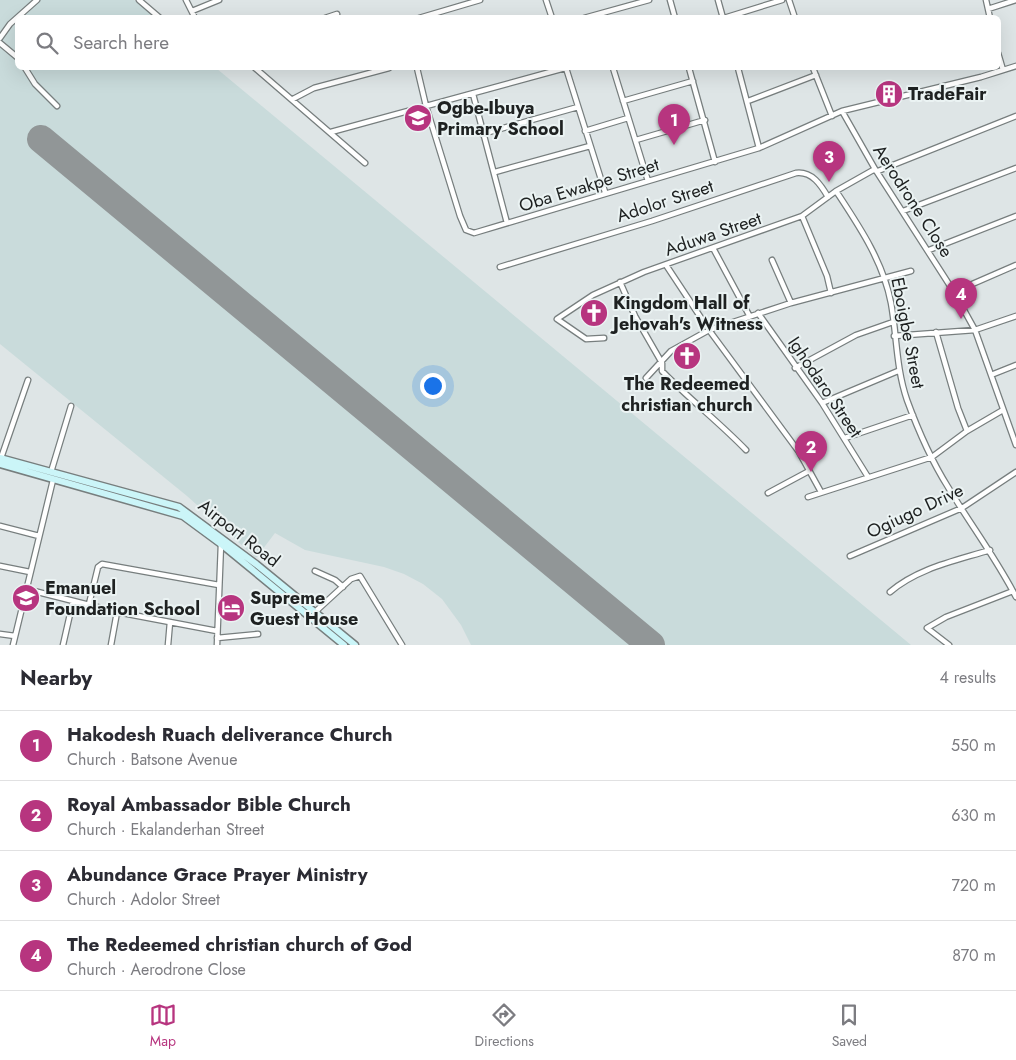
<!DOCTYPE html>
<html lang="en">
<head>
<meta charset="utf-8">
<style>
  body { margin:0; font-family:Jost,sans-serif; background:#f2f2f3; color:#2b2b33 }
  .you { position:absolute; left:432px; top:385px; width:18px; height:18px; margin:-12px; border:4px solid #fff; border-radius:50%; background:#1a73e8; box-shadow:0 0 0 8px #1a73e833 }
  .badge { display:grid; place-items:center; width:32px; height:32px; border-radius:50%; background:#b7357f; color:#fff; font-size:16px; font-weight:700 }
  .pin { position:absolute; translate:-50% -41px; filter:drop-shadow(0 1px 2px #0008) }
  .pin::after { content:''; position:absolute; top:26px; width:18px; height:15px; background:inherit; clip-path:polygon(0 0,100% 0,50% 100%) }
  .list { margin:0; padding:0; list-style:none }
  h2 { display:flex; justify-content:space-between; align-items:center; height:65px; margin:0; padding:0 20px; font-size:21px }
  h2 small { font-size:16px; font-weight:400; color:#7c7c81 }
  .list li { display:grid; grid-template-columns:32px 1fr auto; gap:15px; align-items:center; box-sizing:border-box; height:70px; padding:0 20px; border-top:1px solid #e1e1e2 }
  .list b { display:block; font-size:19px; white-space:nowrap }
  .list p { margin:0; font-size:16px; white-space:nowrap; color:#7c7c81 }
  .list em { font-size:16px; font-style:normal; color:#7c7c81 }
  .icon { flex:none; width:28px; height:28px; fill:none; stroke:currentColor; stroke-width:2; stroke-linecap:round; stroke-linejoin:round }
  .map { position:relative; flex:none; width:1016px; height:645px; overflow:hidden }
  .search { position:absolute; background:#fff; box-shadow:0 5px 20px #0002; left:15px; right:15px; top:15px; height:55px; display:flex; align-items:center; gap:12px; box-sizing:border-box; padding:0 18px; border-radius:8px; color:#7c7c81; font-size:19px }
  .sheet { height:345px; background:#fff }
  nav { display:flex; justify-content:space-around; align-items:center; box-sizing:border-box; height:70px; border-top:1px solid #e1e1e2; background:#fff; font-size:14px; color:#7c7c81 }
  nav a { display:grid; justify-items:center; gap:2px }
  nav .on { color:#b7357f }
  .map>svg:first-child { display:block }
  .built { fill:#c9dbdb }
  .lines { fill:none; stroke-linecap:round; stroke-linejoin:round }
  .runway { stroke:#919697; stroke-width:28 }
  .minor-casing { stroke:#777e7e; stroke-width:7 }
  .secondary-casing { stroke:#777e7e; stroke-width:9 }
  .minor { stroke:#fff; stroke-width:4.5 }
  .secondary { stroke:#cbf5f8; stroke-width:6 }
  .labels { text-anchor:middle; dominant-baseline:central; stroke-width:4; stroke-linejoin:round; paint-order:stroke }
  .poi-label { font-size:18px; font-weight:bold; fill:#1e2121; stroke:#ebf3f3; text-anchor:start }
  .street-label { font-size:18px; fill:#1e2121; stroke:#ebf3f3 }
</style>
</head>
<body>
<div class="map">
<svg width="1016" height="645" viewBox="0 0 1016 645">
  <rect width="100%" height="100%" fill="#dee5e6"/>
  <path class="built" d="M0 0H134L156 17 18 18V68H216L911 645H471L461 625 442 599 423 584 404 574 384 567 305 550 275 533 256 558 187 496 0 344Z"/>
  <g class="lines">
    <path class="runway" d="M41 139 651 645"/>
    <defs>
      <path id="minor" d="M139 0 160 18
        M186 0 195 18
        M546 0 552 18
        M670 0 675 18
        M718 0 723 18
        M789 0 795 18
        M986 0 990 18
        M988 9 1016 0
        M192 11 219 0
        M325 18 337 14
        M419 18 480 0
        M584 18 649 0
        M724 18 782 0
        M0 38 10 24 37 0
        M0 43 18 58
        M998 53 1003 70
        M25 68 35 84 57 106
        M255 68 365 163
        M417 68 426 106 460 216 466 230 474 233 759 148 842 111 981 77 1016 66
        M566 68 605 192
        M613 68 648 181
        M689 68 715 162
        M738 68 759 148
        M813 68 832 116
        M473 94 507 223
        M293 99 314 88 389 68
        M623 101 693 81
        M748 101 816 75
        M842 111 875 169 954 292 975 330 1016 445
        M585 131 628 118
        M331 132 565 68
        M482 134 578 107
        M636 140 705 120
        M878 171 1016 116
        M495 172 590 146
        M836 191C859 226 883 261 891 303 897 336 896 368 907 400 918 430 931 460 948 487 970 524 996 558 1016 597
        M903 211 1016 168
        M802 216 827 276 831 293
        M713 248 749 315
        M929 250 1016 216
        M772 260 791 303
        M666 265 709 330 799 452 821 492
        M500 267 652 221 796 173C812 171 821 185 828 197
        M620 282 635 316 662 363V371C689 399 719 422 746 450
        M954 292 1016 265
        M758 313 822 403 868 477
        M936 332 958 408 967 431
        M894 336 975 330 1016 316
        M604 338 586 339 557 319 593 295 644 272 802 216 836 191 875 169
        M795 368 856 335 893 322
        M991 375 1016 365
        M646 378 671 351 709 330 791 303 911 271
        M822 403 898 371
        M845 438 913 415
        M1 458 28 380
        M51 472 71 406
        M768 493 809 471
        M808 497 932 457 967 431 1003 410
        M0 526 39 536
        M850 556 962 508 1016 472
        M0 566 30 572
        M315 571 335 580 343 587
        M26 589 117 612 217 631
        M890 592C918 568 955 561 990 550
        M89 604 98 567 102 564 219 585
        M315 612 351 579 360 576 402 645
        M0 634 15 636
        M217 638 258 634
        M13 645 53 480
        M63 645 73 601
        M111 645 117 612
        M168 645 170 622
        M217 645 221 544
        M949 645 927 628 946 617 1013 591"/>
      <path id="secondary" d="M0 458 179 507 256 564 355 645
        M0 464 183 516 221 544 344 645"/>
    </defs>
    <use href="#minor" class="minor-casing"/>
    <use href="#secondary" class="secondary-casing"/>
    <use href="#minor" class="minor"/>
    <use href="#secondary" class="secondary"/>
  </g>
  <defs>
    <symbol id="building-disc" viewBox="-11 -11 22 22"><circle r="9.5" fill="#b7357f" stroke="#ebf3f3"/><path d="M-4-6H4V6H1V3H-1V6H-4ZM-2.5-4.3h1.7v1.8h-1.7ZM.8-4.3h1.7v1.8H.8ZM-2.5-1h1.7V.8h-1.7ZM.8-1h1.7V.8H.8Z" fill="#fff"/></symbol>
    <symbol id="school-disc" viewBox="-11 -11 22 22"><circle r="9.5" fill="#b7357f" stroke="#ebf3f3"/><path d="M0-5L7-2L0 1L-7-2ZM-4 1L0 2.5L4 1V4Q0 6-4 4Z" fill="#fff"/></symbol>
    <symbol id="church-disc" viewBox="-11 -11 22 22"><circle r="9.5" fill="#b7357f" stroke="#ebf3f3"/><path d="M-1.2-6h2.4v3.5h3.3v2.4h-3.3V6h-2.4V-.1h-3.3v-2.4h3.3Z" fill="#fff"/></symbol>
    <symbol id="hotel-disc" viewBox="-11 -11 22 22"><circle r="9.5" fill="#b7357f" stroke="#ebf3f3"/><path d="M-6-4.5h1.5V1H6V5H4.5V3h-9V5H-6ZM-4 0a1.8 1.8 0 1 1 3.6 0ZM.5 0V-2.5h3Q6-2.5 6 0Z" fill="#fff"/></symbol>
  </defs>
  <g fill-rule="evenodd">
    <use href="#building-disc" x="873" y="78" width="32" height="32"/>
    <use href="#school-disc" x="402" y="102" width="32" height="32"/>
    <use href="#church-disc" x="578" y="297" width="32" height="32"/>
    <use href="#church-disc" x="671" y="340" width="32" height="32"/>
    <use href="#school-disc" x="10" y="582" width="32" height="32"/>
    <use href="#hotel-disc" x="215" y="592" width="32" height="32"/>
  </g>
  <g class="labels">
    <g class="poi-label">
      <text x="908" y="94">TradeFair</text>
      <text x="437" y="108">Ogbe-Ibuya<tspan x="437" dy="21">Primary School</tspan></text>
      <text x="613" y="303">Kingdom Hall of<tspan x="613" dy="21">Jehovah's Witness</tspan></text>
      <text x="687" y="384" text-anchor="middle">The Redeemed<tspan x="687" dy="21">christian church</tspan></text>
      <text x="45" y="588">Emanuel<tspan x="45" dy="21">Foundation School</tspan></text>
      <text x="250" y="598">Supreme<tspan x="250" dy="21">Guest House</tspan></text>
    </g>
    <g class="street-label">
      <text transform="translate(589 185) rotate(-17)">Oba Ewakpe Street</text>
      <text transform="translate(665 201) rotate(-18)">Adolor Street</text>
      <text transform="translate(913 201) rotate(57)">Aerodrone Close</text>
      <text transform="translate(713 234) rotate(-19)">Aduwa Street</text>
      <text transform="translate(908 333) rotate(79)">Eboigbe Street</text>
      <text transform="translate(825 387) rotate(56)">Ighodaro Street</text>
      <text transform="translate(915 511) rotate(-25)">Ogiugo Drive</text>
      <text transform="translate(239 533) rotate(38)">Airport Road</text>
    </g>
  </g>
</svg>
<div class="you"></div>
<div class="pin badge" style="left:674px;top:145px">1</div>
<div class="pin badge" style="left:811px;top:472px">2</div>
<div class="pin badge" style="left:829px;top:182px">3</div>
<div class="pin badge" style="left:961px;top:319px">4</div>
<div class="search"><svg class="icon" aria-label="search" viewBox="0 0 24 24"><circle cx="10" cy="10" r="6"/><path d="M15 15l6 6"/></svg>Search here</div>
</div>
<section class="sheet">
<h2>Nearby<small>4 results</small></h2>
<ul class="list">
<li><span class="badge">1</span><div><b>Hakodesh Ruach deliverance Church</b><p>Church · Batsone Avenue</p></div><em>550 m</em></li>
<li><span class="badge">2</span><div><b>Royal Ambassador Bible Church</b><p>Church · Ekalanderhan Street</p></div><em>630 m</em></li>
<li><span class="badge">3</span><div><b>Abundance Grace Prayer Ministry</b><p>Church · Adolor Street</p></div><em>720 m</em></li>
<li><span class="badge">4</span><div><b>The Redeemed christian church of God</b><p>Church · Aerodrone Close</p></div><em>870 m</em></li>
</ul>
</section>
<nav>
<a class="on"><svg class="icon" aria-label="map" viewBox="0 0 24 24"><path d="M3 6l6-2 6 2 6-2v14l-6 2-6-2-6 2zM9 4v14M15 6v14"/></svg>Map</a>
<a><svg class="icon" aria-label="directions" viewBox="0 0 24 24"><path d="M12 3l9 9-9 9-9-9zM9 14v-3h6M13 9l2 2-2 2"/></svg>Directions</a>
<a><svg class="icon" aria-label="saved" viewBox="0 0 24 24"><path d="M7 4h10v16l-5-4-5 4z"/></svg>Saved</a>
</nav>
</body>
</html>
